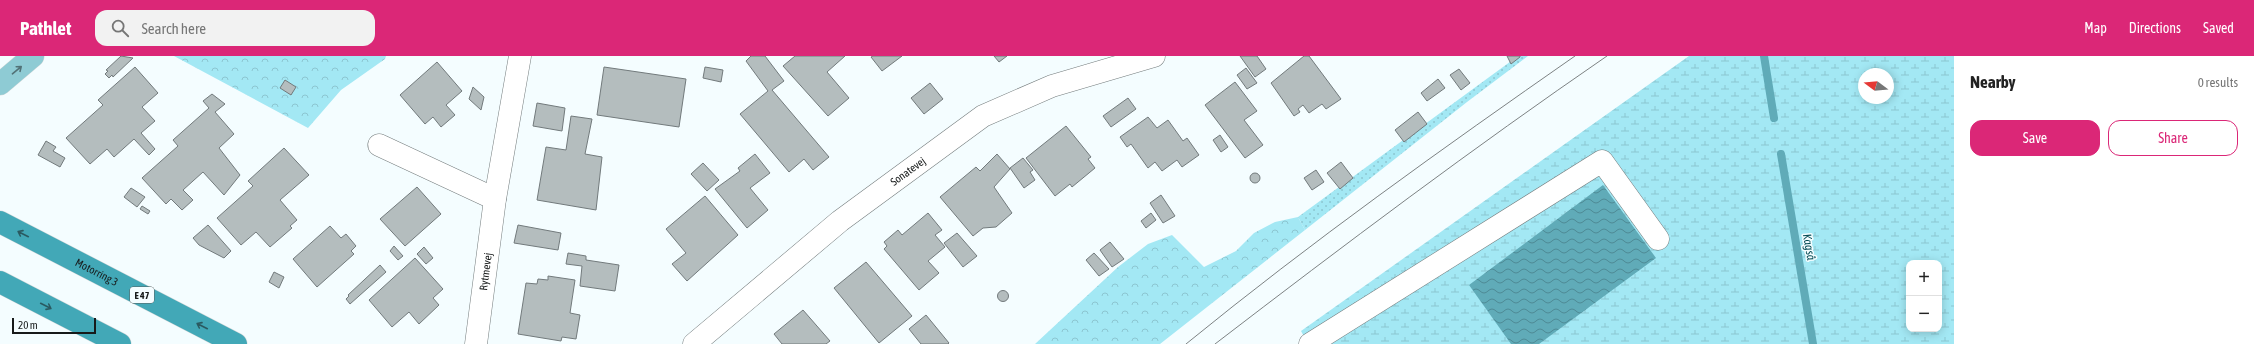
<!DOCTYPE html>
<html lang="en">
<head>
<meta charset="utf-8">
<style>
  body { margin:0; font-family:"Asap Condensed",sans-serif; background:#f2f2f2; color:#222 }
  .controls { position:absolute; right:12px; bottom:12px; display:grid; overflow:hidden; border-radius:8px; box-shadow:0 2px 10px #0003 }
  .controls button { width:36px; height:36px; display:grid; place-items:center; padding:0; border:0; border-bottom:1px solid #e0e0e0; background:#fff; color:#222; font:20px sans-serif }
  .compass { position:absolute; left:1858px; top:12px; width:36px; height:36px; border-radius:50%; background:#fff; box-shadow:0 2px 10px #0003; rotate:286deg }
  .scale { position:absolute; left:12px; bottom:10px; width:84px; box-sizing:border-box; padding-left:4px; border:2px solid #171a1a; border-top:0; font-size:11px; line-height:14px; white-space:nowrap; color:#171a1a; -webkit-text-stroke:3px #f4fdff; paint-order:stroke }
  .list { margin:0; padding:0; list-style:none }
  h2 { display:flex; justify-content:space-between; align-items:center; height:52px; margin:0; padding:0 16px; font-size:17px }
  h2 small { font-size:13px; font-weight:400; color:#767676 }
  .actions { display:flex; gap:8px; padding:12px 16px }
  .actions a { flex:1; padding:9px 0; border:1px solid #db2777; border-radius:12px; text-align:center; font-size:14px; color:#db2777 }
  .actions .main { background:#db2777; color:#fff }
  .icon { flex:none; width:22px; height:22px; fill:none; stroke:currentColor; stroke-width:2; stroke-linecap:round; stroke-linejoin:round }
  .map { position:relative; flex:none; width:1954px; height:288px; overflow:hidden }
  header { display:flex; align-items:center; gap:24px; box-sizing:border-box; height:56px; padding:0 20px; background:#db2777; color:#fff }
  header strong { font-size:19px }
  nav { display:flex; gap:22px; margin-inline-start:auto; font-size:14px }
  .search { width:280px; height:36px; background:#f2f2f2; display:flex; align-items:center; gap:10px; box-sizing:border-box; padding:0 14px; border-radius:12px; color:#767676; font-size:15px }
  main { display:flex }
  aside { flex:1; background:#fff }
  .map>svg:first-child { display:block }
  .grass { fill:url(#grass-dots) }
  .forest { fill:url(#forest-crowns) }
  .wetland { fill:url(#wetland-marsh); fill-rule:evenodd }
  .water { fill:url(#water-waves) }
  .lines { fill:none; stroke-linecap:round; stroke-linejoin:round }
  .stream { stroke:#60abb8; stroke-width:8 }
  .building { fill:#b4bdbe; stroke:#727a7c }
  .minor-casing { stroke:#747c7d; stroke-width:23 }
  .major-casing { stroke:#dadada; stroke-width:23 }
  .highway-casing { stroke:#dadada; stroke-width:23 }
  .minor { stroke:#fff; stroke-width:22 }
  .major { stroke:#8ecbd4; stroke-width:22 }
  .highway { stroke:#42a8b7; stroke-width:22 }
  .tram { stroke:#7d8283; stroke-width:1 }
  .oneway { stroke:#527277 }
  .oneway2 { stroke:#2a5a61 }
  .labels { text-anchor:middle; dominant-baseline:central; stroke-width:3; stroke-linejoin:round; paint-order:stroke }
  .shield { fill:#f4fdff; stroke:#595e5f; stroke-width:1 }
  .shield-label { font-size:10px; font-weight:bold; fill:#171a1a }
  .street-label { font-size:11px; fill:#171a1a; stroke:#f4fdff }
  .water-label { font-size:12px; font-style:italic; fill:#084e57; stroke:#f4fdff }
</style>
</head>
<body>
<header>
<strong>Pathlet</strong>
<div class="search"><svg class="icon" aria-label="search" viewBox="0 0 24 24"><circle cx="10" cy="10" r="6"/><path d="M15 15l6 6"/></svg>Search here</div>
<nav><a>Map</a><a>Directions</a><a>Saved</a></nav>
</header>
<main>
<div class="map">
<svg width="1954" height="288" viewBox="0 0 1954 288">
  <defs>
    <pattern id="grass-dots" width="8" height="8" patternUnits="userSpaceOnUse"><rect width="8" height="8" fill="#a3e8f4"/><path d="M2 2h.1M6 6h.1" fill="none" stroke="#8cc6d1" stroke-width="1.8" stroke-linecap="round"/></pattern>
    <pattern id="forest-crowns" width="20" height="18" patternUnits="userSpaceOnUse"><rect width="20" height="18" fill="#a3e8f4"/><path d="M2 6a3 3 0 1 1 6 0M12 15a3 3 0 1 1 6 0" fill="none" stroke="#8cc6d1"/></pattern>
    <pattern id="wetland-marsh" width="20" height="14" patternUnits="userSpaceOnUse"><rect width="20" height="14" fill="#a3e8f4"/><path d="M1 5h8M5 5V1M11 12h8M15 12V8" fill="none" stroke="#8cc6d1"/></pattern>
    <pattern id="water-waves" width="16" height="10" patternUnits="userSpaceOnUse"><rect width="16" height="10" fill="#60abb8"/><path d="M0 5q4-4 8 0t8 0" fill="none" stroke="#4e8a95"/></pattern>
  </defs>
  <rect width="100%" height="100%" fill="#f4fdff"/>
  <path class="grass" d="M1518 0H1528L1467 46 1305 174 1298 161Z"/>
  <path class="forest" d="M174 0H386L385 3 341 34 308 72Z
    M1298 161 1305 174 1160 288H1035L1118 211 1148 188 1172 179 1204 211 1236 195 1254 177 1275 166Z"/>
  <path class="wetland" d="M1689 0H1954V288H1308L1301 275ZM1864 18H1888V42H1864ZM1909 207H1939V273H1909Z"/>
  <path class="water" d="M1603 129 1656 202 1539 288H1511L1469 229Z"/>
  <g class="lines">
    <path class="stream" d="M1764 0 1774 62
      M1781 98 1813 288"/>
  </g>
  <path class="building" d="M121 0 133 2 113 21 112 19 109 22 105 18 108 15 106 14Z
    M751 0H765L784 25 772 34 829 101 813 114 804 103 789 116 740 58 768 35 746 5Z
    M795 0H845L827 16 849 42 828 60 783 10Z
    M873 0H902L882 15 871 1Z
    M994 0H1007L999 6Z
    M1240 0H1257L1266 13 1255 21Z
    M1304 0H1309L1341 43 1326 53 1322 48 1309 57 1303 49 1298 53 1300 56 1294 60 1271 27Z
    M1507 0H1520V1L1511 8Z
    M437 6 462 35 446 49 455 59 441 71 433 61 425 68 400 39Z
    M135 11 158 37 142 51 155 65 141 77 155 93 149 99 134 83 114 101 107 93 90 108 66 82 103 49 98 44Z
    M604 11 686 23 679 71 597 59Z
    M705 11 723 14 721 26 703 22Z
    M1246 12 1257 27 1247 33 1237 19Z
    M1459 13 1470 27 1461 34 1450 19Z
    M1438 23 1445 32 1427 45 1421 37Z
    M285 24 296 31 291 39 280 32Z
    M1235 26 1257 55 1244 64 1263 89 1245 102 1205 49Z
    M930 27 943 43 924 58 911 42Z
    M473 31 484 41 481 54 469 43Z
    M212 38 225 48 215 56 234 78 219 92 240 119 224 139 203 116 183 134 193 144 182 154 171 143 166 148 142 122 178 90 173 84 209 52 203 45Z
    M1128 42 1136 53 1111 71 1103 60Z
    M537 47 565 52 562 75 533 70Z
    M1418 56 1427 68 1404 86 1395 74Z
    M571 60 592 63 585 98 602 101 596 154 537 144 546 91 566 94Z
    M1148 61 1157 72 1168 64 1183 85 1187 82 1199 99 1182 111 1177 104 1162 115 1155 106 1148 112 1131 88 1127 91 1120 81Z
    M1066 70 1091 101 1088 103 1095 112 1072 131 1070 128 1055 140 1026 102Z
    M1220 79 1228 91 1221 96 1213 84Z
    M46 85 56 91 53 95 65 102 60 111 38 99Z
    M284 92 309 119 280 144 297 164 290 170 292 172 270 191 256 176 241 189 217 162 253 130 248 125Z
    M755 98 770 117 750 132 768 154 747 172 715 133 740 115 738 112Z
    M997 98 1010 113 994 131 1012 157 996 171 983 172 973 180 940 141 976 111 980 115Z
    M1023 102 1033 114 1030 116 1035 124 1024 132 1010 112Z
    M1341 106 1353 122 1340 133 1327 117Z
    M703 107 719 124 707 135 691 118Z
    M1316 114 1324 126 1312 134 1304 122Z
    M1250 122a5 5 0 1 1 10 0a5 5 0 1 1-10 0Z
    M417 131 441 158 405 190 380 163Z
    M131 132 145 141 137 151 124 141Z
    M1161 139 1175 160 1163 167 1150 147Z
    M705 140 738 179 687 225 672 208 686 197 666 173Z
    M142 150 150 155 148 158 140 153Z
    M928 157 942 174 935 179 945 191 928 205 939 217 919 234 884 193 887 190 884 186 898 174 902 179Z
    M1151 157 1156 164 1146 172 1141 165Z
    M208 169 231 195 224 202 199 189 193 182Z
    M518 169 561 177 558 194 514 187Z
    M330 170 341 182 346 178 356 190 351 195 354 198 317 231 293 203Z
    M957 177 977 200 963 211 944 187Z
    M1110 186 1124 203 1112 211 1100 194Z
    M394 190 403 200 398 204 390 195Z
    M424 191 433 202 426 208 417 198Z
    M568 197 586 200V204L619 209 615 235 580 230 582 210 566 208Z
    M1094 197 1109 213 1099 220 1086 204Z
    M415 202 443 233 433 242 439 249 419 268 409 256 392 271 369 244Z
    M866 206 912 260 879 287 834 232Z
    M380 209 386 216 350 248 346 243 349 240 348 239Z
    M274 216 284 221 279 232 269 226Z
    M548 220 575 224 570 257 580 259 576 283 562 281 561 285 518 278 526 227 537 228 538 223 548 224Z
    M997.5 240a5.5 5.5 0 1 1 11 0a5.5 5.5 0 1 1-11 0Z
    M803 254 830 285 826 288H782L774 278Z
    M926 259 949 287 948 288H921L909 273Z"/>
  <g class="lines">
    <defs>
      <g id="minor">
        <path d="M379 89 495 143"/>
        <path id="s1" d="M476 288 495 143 520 0"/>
        <path id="s2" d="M694 288 840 165 983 60 1052 30 1154 0"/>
        <path d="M1310 288 1602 105 1658 183"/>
      </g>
      <path id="major" d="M0 28 33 0"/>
      <g id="highway">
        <path id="s3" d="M0 166 236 288"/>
        <path d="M0 226 120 288"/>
      </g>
    </defs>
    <use href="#minor" class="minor-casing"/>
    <use href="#major" class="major-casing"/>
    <use href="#highway" class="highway-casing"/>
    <use href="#minor" class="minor"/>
    <use href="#major" class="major"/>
    <use href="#highway" class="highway"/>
    <path class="tram" d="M1186 288C1311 186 1443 92 1575 0
      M1215 288C1344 189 1473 92 1607 0"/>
  </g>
  <defs><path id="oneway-shaft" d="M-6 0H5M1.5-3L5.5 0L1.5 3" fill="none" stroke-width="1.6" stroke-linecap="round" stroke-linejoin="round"/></defs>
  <use class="oneway" href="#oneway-shaft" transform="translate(17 14) rotate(-40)"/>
  <g class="oneway2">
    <use href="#oneway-shaft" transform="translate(23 178) rotate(-153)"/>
    <use href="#oneway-shaft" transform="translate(46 250) rotate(27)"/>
    <use href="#oneway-shaft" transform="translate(202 270) rotate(-153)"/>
  </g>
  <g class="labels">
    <rect class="shield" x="130" y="231" width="24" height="16" rx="3"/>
    <g class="shield-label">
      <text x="142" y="239">E 47</text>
    </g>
    <g class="street-label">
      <text stroke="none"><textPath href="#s2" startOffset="275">Sonatevej</textPath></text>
      <text stroke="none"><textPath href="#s1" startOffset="73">Rytmevej</textPath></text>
      <text stroke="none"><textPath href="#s3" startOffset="109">Motorring 3</textPath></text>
    </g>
    <g class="water-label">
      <text transform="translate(1809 191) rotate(80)">Kagså</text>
    </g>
  </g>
</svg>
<div class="controls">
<button>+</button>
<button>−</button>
</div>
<svg class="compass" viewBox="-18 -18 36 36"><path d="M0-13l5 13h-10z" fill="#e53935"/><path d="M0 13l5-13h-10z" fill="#767676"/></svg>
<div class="scale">20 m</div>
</div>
<aside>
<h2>Nearby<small>0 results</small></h2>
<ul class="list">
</ul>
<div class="actions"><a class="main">Save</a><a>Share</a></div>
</aside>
</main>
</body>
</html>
